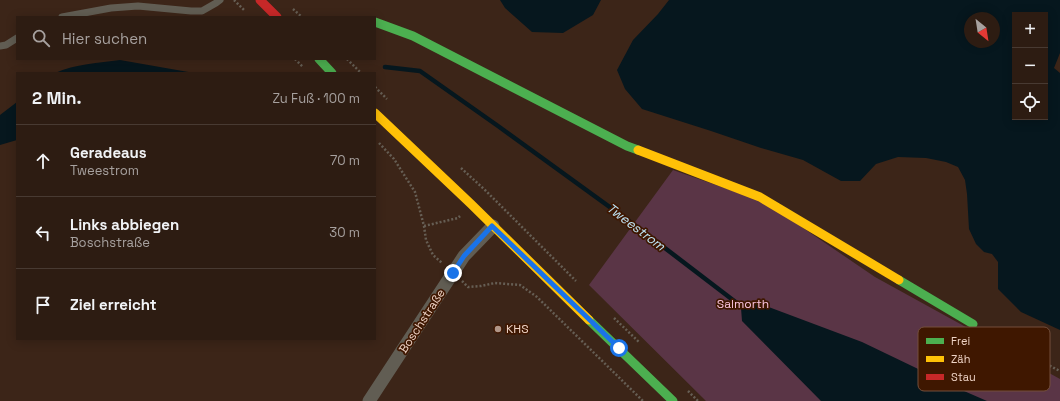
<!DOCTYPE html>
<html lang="de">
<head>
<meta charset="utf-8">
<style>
  body { margin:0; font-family:"Space Grotesk",sans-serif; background:#35251b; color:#f1f3f6 }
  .controls { position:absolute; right:12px; top:12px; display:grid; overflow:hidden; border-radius:0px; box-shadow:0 2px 10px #0003 }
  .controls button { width:36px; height:36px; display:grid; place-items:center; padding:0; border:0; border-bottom:1px solid #483a32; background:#2d1c12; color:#f1f3f6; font:20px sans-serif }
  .compass { position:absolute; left:964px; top:12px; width:36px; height:36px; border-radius:50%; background:#2d1c12; box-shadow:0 2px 10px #0003; rotate:150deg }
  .stop { position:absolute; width:12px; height:12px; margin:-9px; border:3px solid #1a73e8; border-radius:50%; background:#fff }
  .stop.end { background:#1a73e8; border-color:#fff; box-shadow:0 1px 4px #0008 }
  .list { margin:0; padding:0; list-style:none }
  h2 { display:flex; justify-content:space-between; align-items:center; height:52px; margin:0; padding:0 16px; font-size:17px }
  h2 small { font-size:13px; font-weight:400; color:#a7a19f }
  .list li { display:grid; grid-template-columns:26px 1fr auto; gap:12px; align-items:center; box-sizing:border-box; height:72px; padding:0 16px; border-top:1px solid #483a32 }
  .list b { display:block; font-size:15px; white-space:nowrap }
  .list p { margin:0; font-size:13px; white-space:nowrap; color:#a7a19f }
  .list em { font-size:13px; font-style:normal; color:#a7a19f }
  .icon { flex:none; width:22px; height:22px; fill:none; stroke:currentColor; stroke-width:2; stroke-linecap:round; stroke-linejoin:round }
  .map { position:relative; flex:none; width:1060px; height:401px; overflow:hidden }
  .search { position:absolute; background:#2d1c12; box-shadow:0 2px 10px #0003; left:16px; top:16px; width:360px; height:44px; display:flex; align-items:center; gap:10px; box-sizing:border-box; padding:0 14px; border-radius:0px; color:#a7a19f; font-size:15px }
  .panel { position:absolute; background:#2d1c12; box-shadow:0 2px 10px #0003; left:16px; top:72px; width:360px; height:268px; border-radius:0px }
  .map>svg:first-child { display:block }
  .green { fill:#5a3546 }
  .water { fill:#06171e; fill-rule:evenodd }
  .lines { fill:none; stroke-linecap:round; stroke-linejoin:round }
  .stream { stroke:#06171e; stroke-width:4.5 }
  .path { stroke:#665e54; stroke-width:2.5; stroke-dasharray:2 2; stroke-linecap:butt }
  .lane { stroke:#615d53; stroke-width:7 }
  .street { stroke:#615d53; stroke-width:13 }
  .fast { stroke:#4caf50; stroke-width:9 }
  .slow { stroke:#ffc107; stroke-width:9 }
  .jam { stroke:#c62828; stroke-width:9 }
  .route { stroke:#1a73e8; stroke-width:5 }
  .poi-dot { fill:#b09688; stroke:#3f1700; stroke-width:1.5 }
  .labels { text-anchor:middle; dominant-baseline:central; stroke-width:3.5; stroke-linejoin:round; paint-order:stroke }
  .park-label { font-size:12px; fill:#fbc5e0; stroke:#3f1700 }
  .street-label { font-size:12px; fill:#eed3c5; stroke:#3f1700 }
  .poi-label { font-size:12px; fill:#eed3c5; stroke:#3f1700; text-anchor:start }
  .water-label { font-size:13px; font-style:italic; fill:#bfe5f6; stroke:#3f1700 }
  .key { fill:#3f1700; stroke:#744f3b; stroke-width:1 }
  .key-label { font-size:11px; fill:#eed3c5 }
</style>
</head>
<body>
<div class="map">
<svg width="1060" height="401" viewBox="0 0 1060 401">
  <rect width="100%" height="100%" fill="#3c2518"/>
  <path class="green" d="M673 170 765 202 875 277 1060 379V401H706L589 285Z"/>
  <path class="water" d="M500 0H601L593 15 563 33 532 32 505 8Z
    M669 0H1060V53L1054 68 1060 73V330L1021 312 998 289V262L992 254 984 252 976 244 969 229 967 194 965 180 958 167 946 162 926 158 898 157 876 164 860 181H841L803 160 761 148 711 131 642 109 625 89 617 70 633 40 658 14ZM1015 15H1045V117H1015ZM970 18H994V42H970Z
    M120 60 194 73H55C75 64 99 63 120 60Z
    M17 102V140L0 145V115Z
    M758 303 862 342 964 391 987 401H821L742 321 741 308Z"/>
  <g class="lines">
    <path class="stream" d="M385 67 420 71 498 126 640 229 746 310"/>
    <path class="path" d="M234 0 245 11
      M293 9 302 17
      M295 59 303 67
      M347 59 361 73
      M375 87 387 99
      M379 143 394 159 415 192 424 226 426 240 433 255 442 263
      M461 168 485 190 576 281
      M424 226 458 218 460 216
      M462 281 468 287 481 286 495 283 520 285 537 297 643 401
      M614 318 639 342
      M986 332 1003 342 1060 371
      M688 391 698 401"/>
    <path class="lane" d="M62 17 111 8 138 6 191 11H202L216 3 220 0
      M0 46 6 45 17 38"/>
    <path class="street" d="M369 401 464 256 493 226"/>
    <path class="fast" d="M375 22 413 36 627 146 638 150
      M319 59 332 73
      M899 280 973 324
      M589 320 673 401"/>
    <path class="slow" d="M375 113 471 204 589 320
      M638 150 760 197 899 280"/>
    <path class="jam" d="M260 0 277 17"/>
  </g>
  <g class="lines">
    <path class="route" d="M453 273 464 256 492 226 619 348"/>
  </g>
  <circle class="poi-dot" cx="498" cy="329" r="4"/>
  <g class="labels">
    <g class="park-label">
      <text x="743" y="304">Salmorth</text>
    </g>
    <g class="street-label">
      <text transform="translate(422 321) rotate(-57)">Boschstraße</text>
    </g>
    <g class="poi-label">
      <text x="506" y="329">KHS</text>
    </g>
    <g class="water-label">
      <text transform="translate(636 227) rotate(37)">Tweestrom</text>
    </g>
  </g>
  <rect x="918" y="327" width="132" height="64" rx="6" class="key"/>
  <rect x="926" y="338" width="18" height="6" fill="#4caf50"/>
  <rect x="926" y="356" width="18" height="6" fill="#ffc107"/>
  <rect x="926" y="374" width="18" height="6" fill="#c62828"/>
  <g class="key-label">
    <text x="951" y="345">Frei</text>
    <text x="951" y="363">Zäh</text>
    <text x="951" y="381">Stau</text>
  </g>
</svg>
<div class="controls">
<button>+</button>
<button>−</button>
<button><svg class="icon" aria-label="locate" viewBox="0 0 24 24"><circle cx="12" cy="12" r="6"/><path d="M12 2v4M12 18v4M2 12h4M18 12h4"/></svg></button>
</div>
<svg class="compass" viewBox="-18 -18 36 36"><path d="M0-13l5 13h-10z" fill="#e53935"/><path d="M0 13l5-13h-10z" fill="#a7a19f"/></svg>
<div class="stop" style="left:619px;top:348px"></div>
<div class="stop end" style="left:453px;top:273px"></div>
<div class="search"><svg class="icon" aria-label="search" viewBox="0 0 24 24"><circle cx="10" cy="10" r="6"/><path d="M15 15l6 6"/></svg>Hier suchen</div>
<section class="panel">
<h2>2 Min.<small>Zu Fuß · 100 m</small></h2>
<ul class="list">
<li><svg class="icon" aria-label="ahead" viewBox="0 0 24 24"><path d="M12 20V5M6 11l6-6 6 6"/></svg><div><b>Geradeaus</b><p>Tweestrom</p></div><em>70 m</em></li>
<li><svg class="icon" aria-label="left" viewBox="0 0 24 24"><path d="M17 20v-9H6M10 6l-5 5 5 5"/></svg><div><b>Links abbiegen</b><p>Boschstraße</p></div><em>30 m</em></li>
<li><svg class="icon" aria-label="arrive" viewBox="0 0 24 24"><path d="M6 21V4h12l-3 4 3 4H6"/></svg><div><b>Ziel erreicht</b></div></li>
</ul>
</section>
</div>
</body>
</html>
